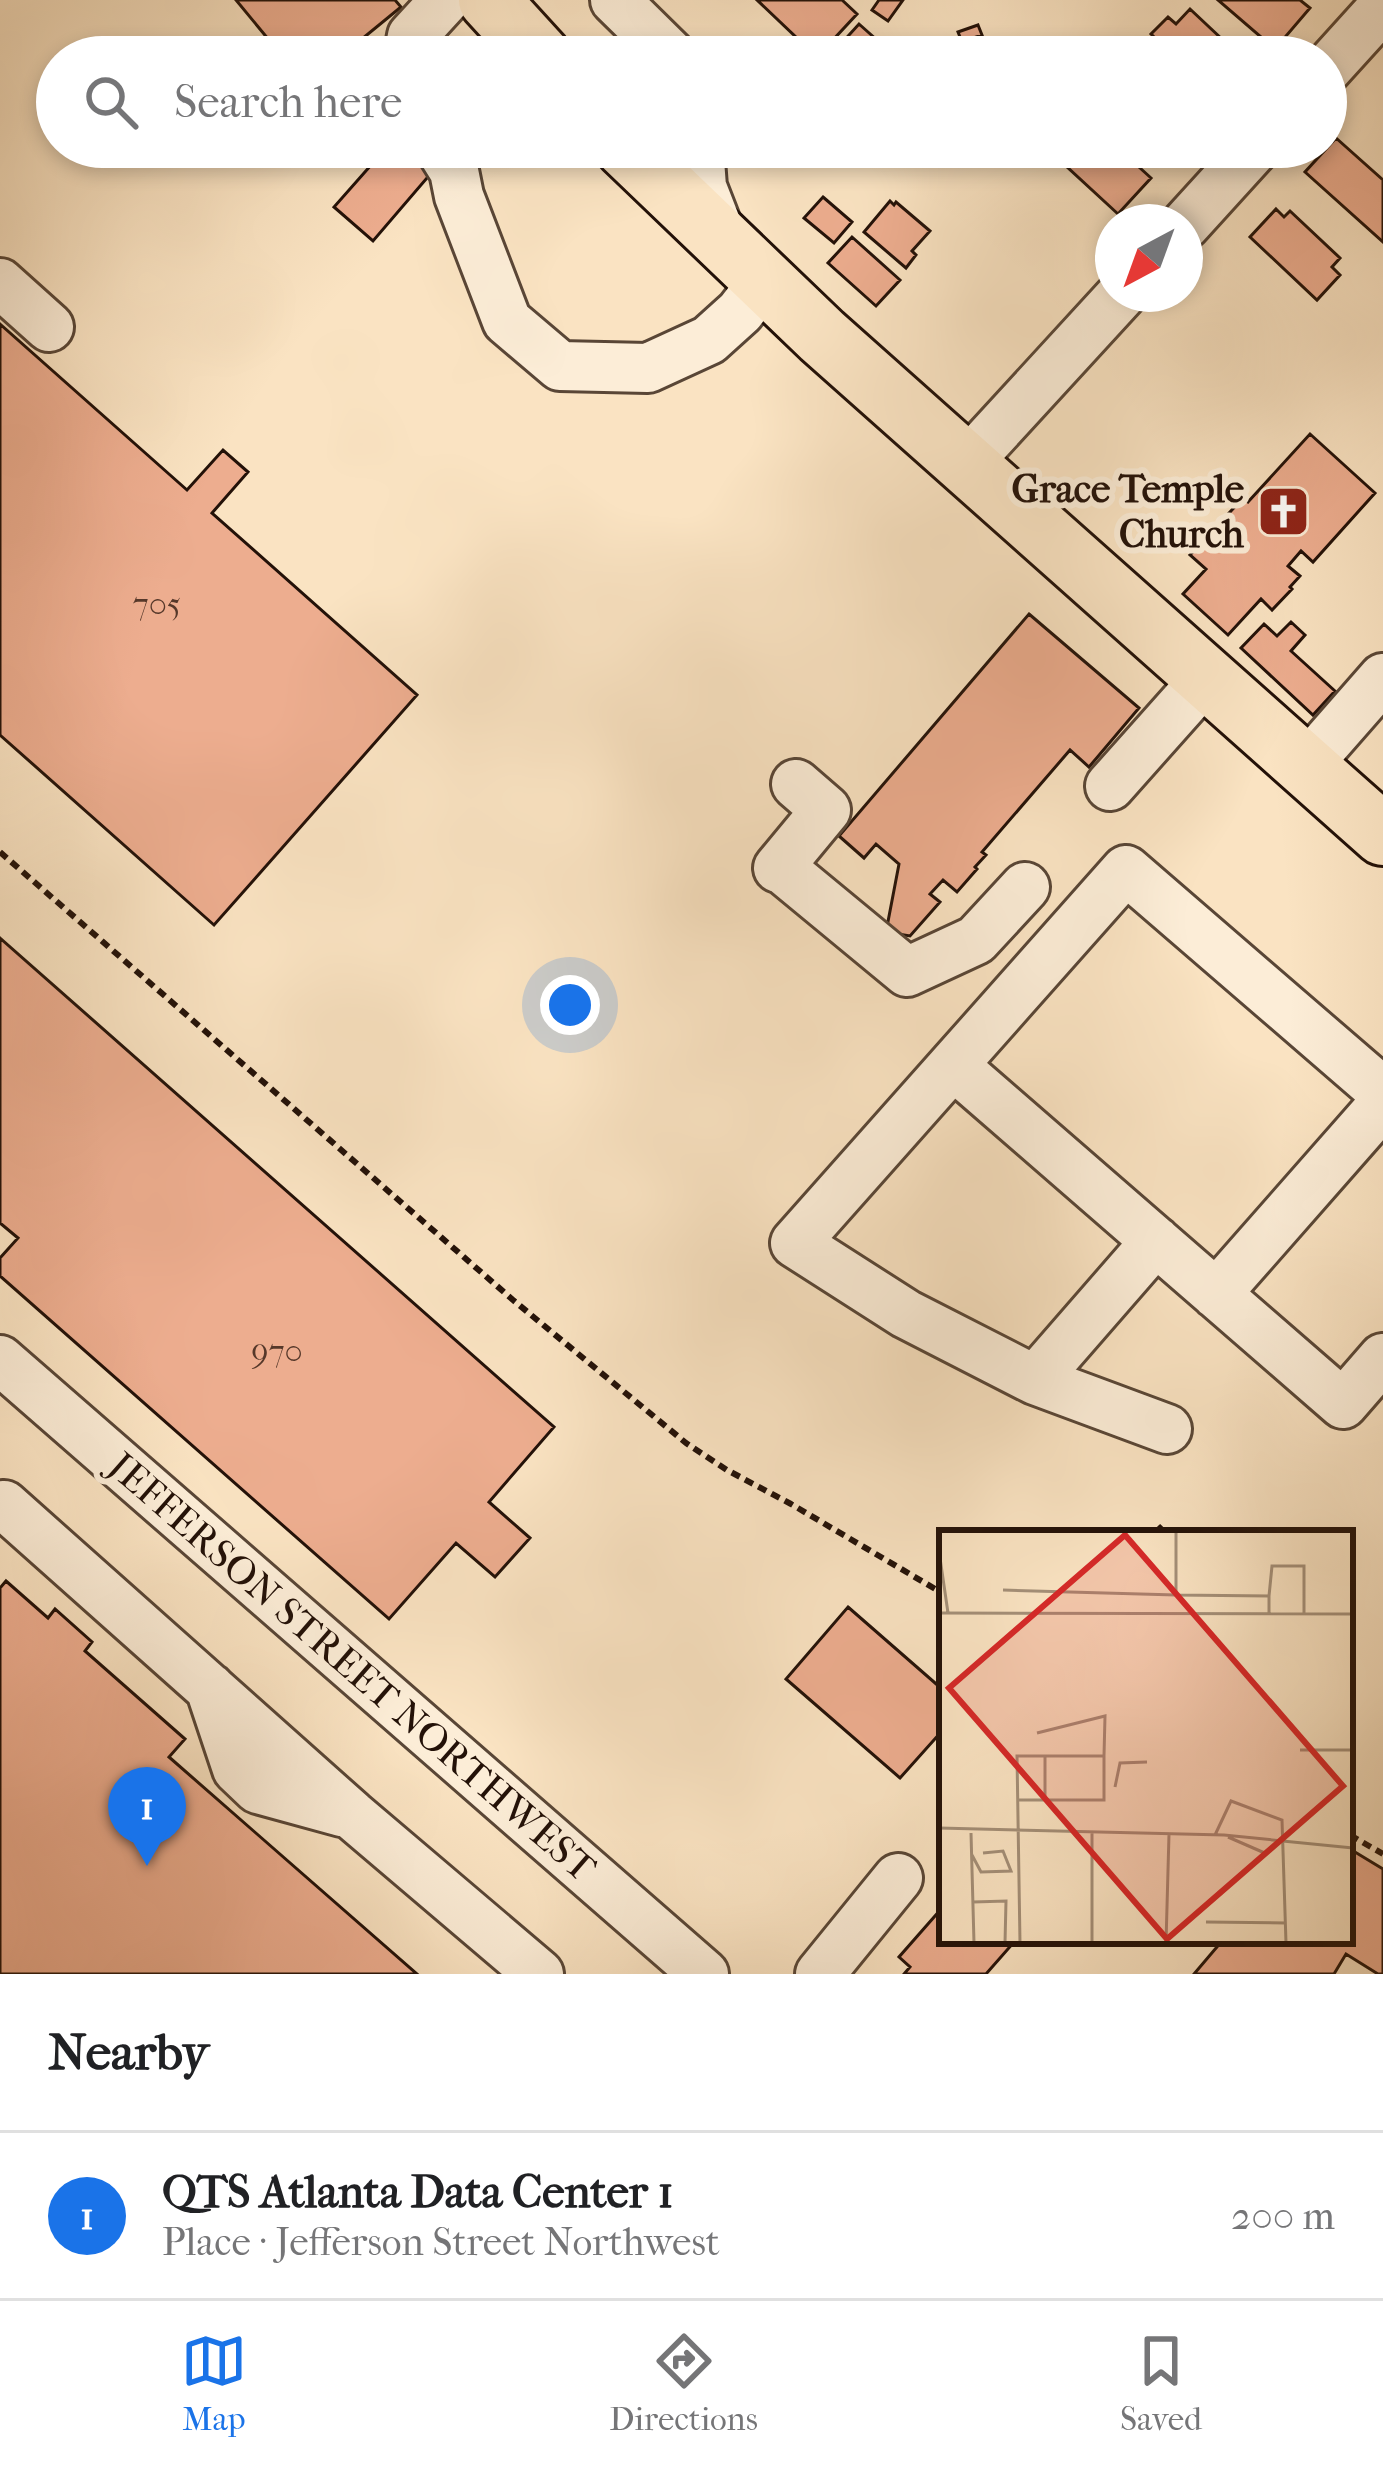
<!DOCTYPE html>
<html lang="en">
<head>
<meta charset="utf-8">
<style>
  body { margin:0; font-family:"IM FELL French Canon",serif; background:#f6f6f6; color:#202124 }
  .compass { position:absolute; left:1095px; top:204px; width:108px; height:108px; border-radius:50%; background:#fff; box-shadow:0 6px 18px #0003; rotate:221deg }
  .you { position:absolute; left:570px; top:1005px; width:42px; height:42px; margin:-30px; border:9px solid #fff; border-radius:50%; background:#1a73e8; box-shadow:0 0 0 18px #1a73e833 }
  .badge { display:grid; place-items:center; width:78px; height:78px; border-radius:50%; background:#1a73e8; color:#fff; font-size:39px; font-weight:700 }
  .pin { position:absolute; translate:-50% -99px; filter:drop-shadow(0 3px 6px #0008) }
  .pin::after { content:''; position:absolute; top:63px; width:42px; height:36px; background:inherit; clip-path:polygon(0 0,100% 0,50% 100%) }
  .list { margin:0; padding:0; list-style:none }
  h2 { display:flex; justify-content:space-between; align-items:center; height:156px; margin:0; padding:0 48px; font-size:51px }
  h2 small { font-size:39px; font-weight:400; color:#757577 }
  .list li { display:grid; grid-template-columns:78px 1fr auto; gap:36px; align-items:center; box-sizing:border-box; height:168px; padding:0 48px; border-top:3px solid #e0e0e0 }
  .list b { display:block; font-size:45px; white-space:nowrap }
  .list p { margin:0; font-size:39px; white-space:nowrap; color:#757577 }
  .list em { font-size:39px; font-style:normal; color:#757577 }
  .icon { flex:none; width:66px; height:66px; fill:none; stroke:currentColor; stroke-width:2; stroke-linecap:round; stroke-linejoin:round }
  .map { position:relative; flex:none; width:1383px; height:1974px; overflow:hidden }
  .search { position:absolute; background:#fff; box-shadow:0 6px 18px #0003; left:36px; right:36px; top:36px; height:132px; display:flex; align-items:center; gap:30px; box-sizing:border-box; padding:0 42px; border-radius:66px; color:#757577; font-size:45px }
  .sheet { height:324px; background:#fff }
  nav { display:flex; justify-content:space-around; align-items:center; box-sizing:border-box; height:168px; border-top:3px solid #e0e0e0; background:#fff; font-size:33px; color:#757577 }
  nav a { display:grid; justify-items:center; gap:6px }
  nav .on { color:#1a73e8 }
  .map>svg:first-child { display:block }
  .building { fill:#edad8f; stroke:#231108; stroke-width:3 }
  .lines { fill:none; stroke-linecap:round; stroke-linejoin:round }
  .minor-casing { stroke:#594636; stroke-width:54 }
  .major-casing { stroke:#231108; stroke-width:66 }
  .path { stroke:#231108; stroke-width:6; stroke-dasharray:9 6; stroke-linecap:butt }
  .minor { stroke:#fcedd7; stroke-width:48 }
  .major { stroke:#fae3c2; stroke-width:60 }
  .labels { text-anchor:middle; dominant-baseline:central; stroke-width:12; stroke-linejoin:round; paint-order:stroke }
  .number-label { font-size:33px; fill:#56382a }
  .poi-label { font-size:39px; font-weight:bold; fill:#231108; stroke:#fcedd7; text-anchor:end }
  .street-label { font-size:39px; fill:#231108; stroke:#fcedd7 }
  .inset-road { fill:none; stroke:#a48f78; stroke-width:3 }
  .view { fill:#d62828; fill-opacity:0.15; stroke:#d62828; stroke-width:6 }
  .inset-edge { fill:none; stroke:#231108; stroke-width:6 }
</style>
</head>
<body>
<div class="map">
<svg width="1383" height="1974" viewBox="0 0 1383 1974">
  <rect width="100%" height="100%" fill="#fae3c2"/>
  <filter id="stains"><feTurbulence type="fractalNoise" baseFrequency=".00167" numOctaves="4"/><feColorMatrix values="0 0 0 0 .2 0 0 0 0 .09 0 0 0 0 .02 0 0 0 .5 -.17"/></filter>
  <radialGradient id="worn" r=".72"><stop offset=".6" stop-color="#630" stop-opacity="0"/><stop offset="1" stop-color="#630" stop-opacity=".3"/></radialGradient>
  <path class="building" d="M236 0H395L401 7 340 57H283Z
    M757 0H842L857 14 817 57Z
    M879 0H903L888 21 872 10Z
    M1218 0H1300L1310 8 1275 49Z
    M1190 9 1241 57H1175L1151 34 1168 17 1176 24Z
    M859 24 896 57H829Z
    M978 25 982 35 962 42 958 32Z
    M237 38 251 57H227L221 50Z
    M1336 138 1383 180V242L1305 172Z
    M387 147H419L439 164 373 241 334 207Z
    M1057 147H1117L1151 178 1118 214 1052 153Z
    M823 197 852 222 834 243 804 218Z
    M890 201 894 205 896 202 930 231 912 251 916 255 906 268 864 232Z
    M1276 209 1284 217 1290 211 1340 258 1332 267 1340 275 1317 300 1250 237Z
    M852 237 900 280 876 306 828 263Z
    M0 324 187 490 223 450 248 472 212 513 417 695 214 925 0 735Z
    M1310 434 1375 493 1313 562 1301 551 1288 566 1300 576 1290 587 1292 589 1272 610 1261 599 1228 635 1183 594 1206 569 1190 555 1243 498 1248 502Z
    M1029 614 1139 708 1089 767 1070 750 982 852 986 855 975 867 977 869 957 892 943 880 930 894 940 902 910 936 886 932 899 864 876 844 864 858 839 836Z
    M1291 622 1305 635 1291 651 1335 691 1313 715 1241 648 1264 624 1277 636Z
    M0 938 554 1427 489 1502 530 1538 495 1577 456 1543 389 1619 0 1276V1258L18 1238 0 1223Z
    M6 1581 48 1618 55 1609 92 1642 85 1651 185 1739 169 1757 417 1974H0V1588Z
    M848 1607 942 1689V1731L900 1778 786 1679Z
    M1350 1849 1383 1869V1974H1378L1346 1954 1334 1974H1194L1222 1941H1350Z
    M942 1908V1941H1015L986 1974H904L910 1967 899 1957Z"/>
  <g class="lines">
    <defs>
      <path id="minor" d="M615 0 673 57
        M408 57 412 36 445 0
        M1326 70 1383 7
        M439 147 454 171 459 196 507 321 560 366 648 368 709 340 740 312 764 281
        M699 147 702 187 723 241
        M1185 225 1256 147
        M0 283 49 327
        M967 463 1122 294
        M1306 766 1383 678
        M1110 786 1207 677
        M778 868 826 810 796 784
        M786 872 907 972 976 940 1025 887
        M953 1065 1126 870 1383 1092
        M1216 1294 1383 1104
        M0 1360 704 1974
        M1035 1380 1156 1241
        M1167 1429 1035 1380 906 1314 795 1243 953 1065 1343 1404 1383 1358
        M4 1505 352 1815 539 1974
        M210 1688 237 1769 258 1789 342 1812
        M820 1974 898 1878"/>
      <path id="major" d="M489 0 541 57
        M625 147 822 336 1383 835"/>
    </defs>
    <use href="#minor" class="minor-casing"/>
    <use href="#major" class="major-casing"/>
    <path class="path" d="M0 852 513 1300 686 1443 727 1470 791 1504 942 1593
      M1158 1526 1165 1533
      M1350 1835 1383 1854"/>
    <use href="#minor" class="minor"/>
    <use href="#major" class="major"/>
  </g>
  <defs>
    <symbol id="church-square" viewBox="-11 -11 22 22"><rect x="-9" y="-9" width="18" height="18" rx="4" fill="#8f2418" stroke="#fcedd7"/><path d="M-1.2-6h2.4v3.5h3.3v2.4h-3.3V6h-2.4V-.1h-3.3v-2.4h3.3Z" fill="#fff"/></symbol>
  </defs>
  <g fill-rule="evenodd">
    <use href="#church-square" x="1254" y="482" width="59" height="59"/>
  </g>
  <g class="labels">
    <g class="number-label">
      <text x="157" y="604">705</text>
      <text x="277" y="1351">970</text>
    </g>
    <g class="poi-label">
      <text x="1244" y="489">Grace Temple<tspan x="1244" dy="45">Church</tspan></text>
    </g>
    <g class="street-label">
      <text transform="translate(352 1667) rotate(41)">JEFFERSON STREET NORTHWEST</text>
    </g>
  </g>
  <g transform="translate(939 1530)">
    <rect width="414" height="414" fill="#fae3c2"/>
    <path class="inset-road" d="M237 1V65L330 66V83M0 21 9 83M64 60 237 65M330 66 333 36H365V84M0 83 414 84M361 220H414M176 257 181 233 208 232M78 270H165V226M106 270V226M0 298 285 305 414 318M32 303 35 413M276 305 292 271 343 290 347 413M289 307 328 324M33 325 42 342 72 341 64 321 44 323M34 372 67 371 66 413M267 392 347 393M81 413 78 226H165L166 186 98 203M153 413V303M227 413 230 304"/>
    <path class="view" d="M186 5 404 256 228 409 10 158Z"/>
    <rect width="414" height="414" class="inset-edge"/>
  </g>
  <rect width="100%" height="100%" filter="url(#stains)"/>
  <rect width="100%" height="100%" fill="url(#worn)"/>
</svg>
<svg class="compass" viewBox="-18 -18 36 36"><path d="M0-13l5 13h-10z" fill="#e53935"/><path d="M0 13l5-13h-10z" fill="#757577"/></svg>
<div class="you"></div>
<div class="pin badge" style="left:147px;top:1866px">1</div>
<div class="search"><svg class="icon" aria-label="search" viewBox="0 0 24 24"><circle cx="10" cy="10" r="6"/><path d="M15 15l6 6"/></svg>Search here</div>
</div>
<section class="sheet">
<h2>Nearby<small></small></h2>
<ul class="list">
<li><span class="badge">1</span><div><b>QTS Atlanta Data Center 1</b><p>Place · Jefferson Street Northwest</p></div><em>200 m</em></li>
</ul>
</section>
<nav>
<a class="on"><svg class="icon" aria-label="map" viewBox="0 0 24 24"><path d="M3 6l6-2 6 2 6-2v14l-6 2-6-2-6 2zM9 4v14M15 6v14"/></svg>Map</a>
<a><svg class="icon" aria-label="directions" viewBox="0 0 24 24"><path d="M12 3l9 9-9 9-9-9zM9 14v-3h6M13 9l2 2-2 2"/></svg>Directions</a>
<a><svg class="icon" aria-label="saved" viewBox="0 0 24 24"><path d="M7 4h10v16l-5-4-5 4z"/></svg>Saved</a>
</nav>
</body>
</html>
